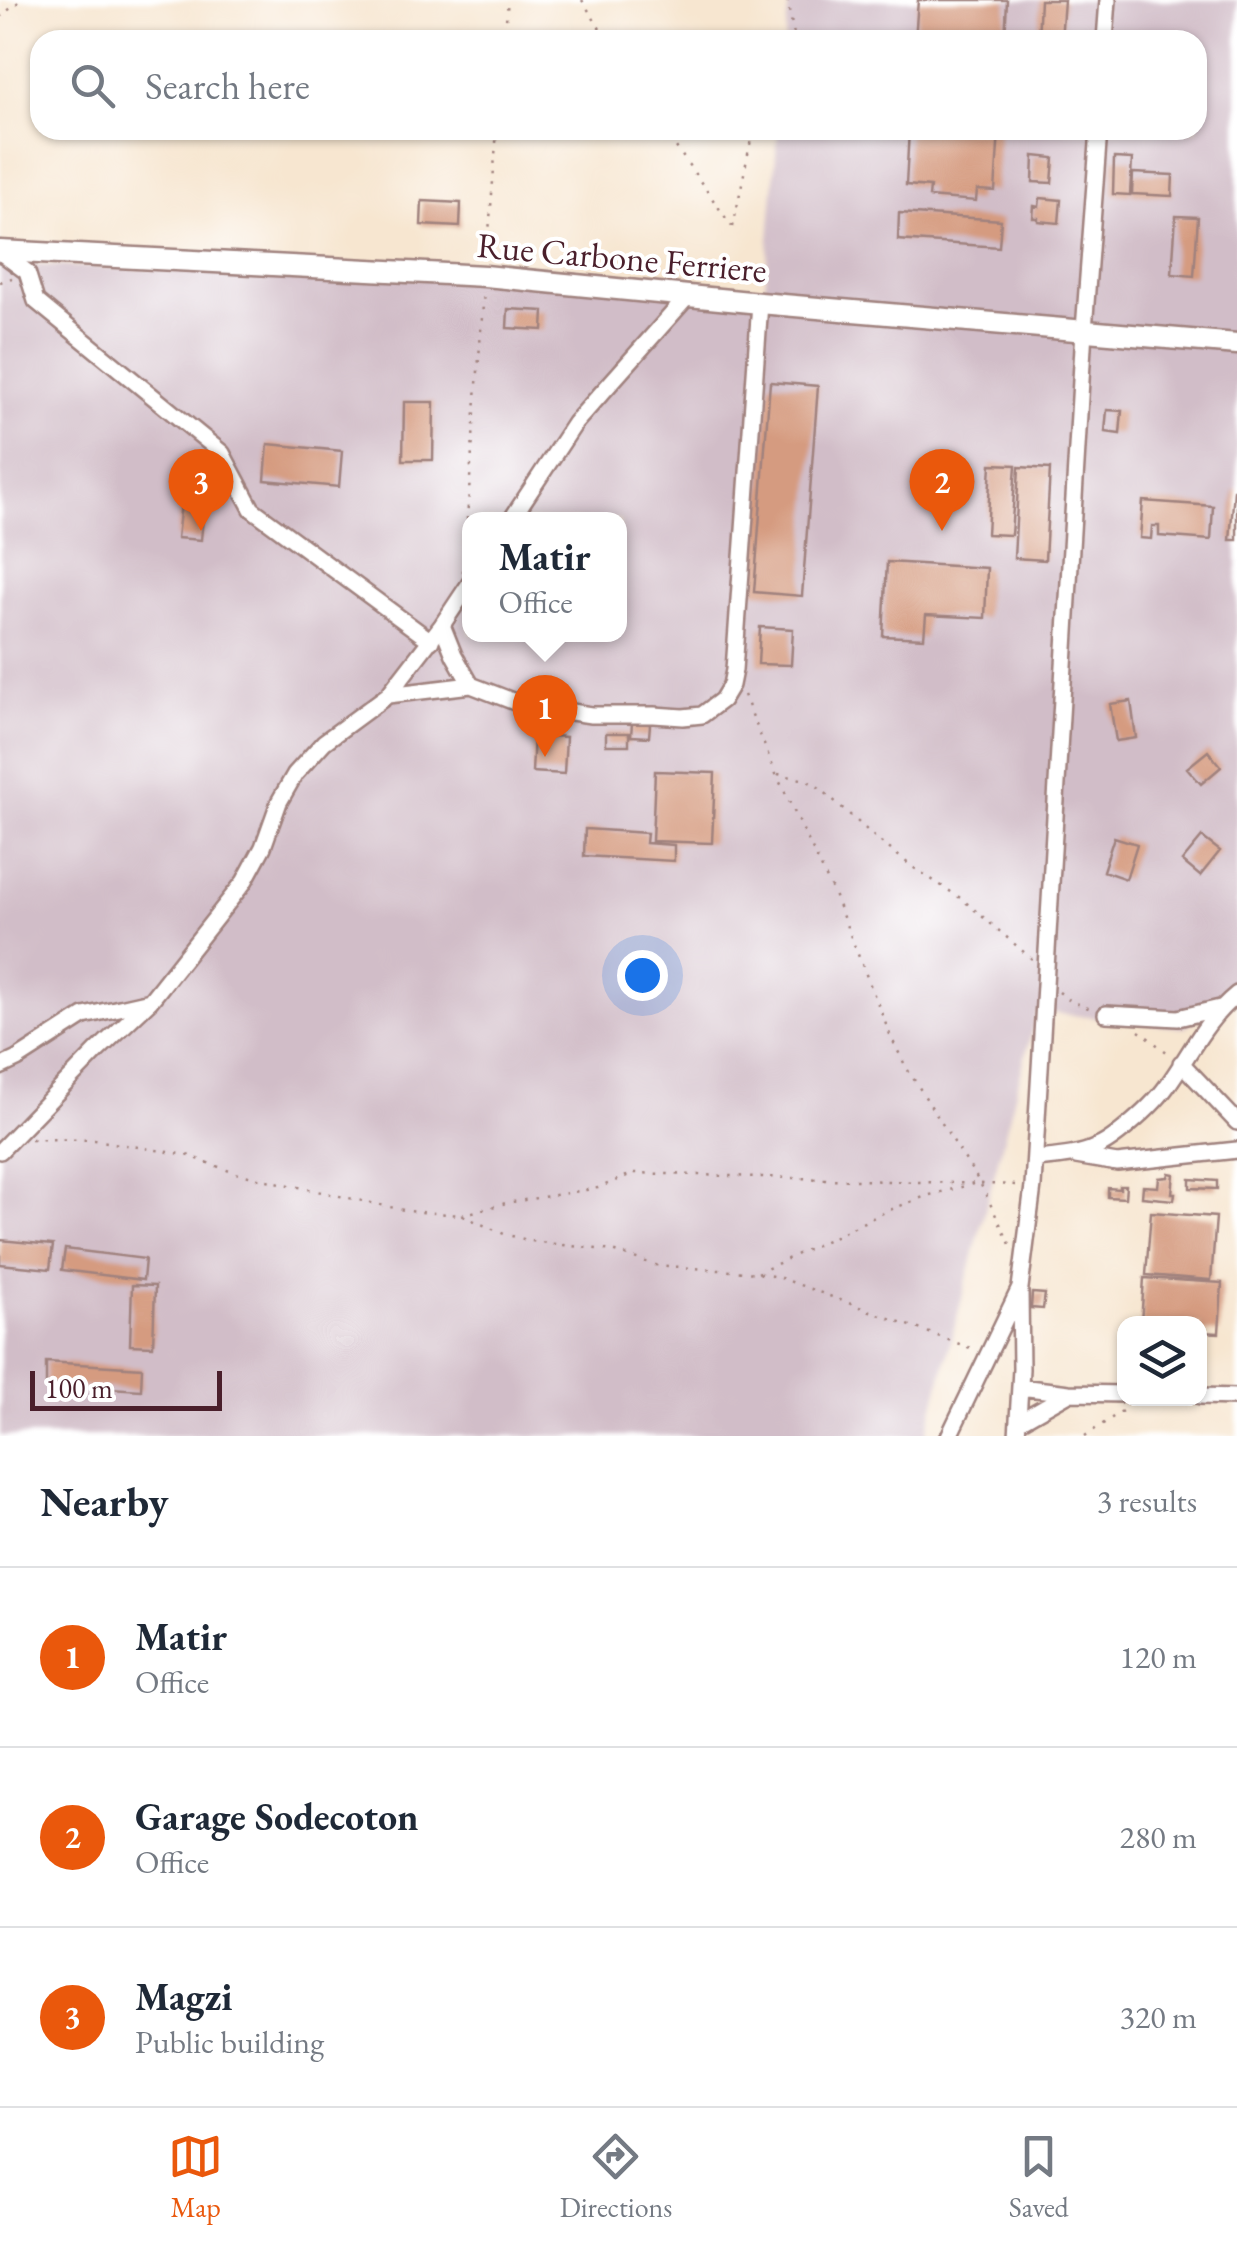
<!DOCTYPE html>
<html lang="en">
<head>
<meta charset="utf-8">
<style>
  body { margin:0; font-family:"EB Garamond",serif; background:#f2f2f3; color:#1f2937 }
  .controls { position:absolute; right:30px; bottom:30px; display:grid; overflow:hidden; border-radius:20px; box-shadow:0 2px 8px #0004 }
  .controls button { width:90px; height:90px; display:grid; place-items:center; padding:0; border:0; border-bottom:2px solid #e0e1e3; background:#fff; color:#1f2937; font:50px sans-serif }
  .scale { position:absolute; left:30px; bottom:25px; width:192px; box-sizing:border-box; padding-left:10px; border:5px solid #4a1f2b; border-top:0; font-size:28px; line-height:35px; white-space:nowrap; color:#4a1f2b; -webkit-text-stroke:8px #fff; paint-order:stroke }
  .you { position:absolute; left:642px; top:975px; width:35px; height:35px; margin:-25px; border:8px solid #fff; border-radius:50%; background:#1a73e8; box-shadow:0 0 0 15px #1a73e833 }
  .badge { display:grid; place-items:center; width:65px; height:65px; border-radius:50%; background:#ea580c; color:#fff; font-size:32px; font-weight:700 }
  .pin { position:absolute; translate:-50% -82px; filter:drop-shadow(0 2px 5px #0008) }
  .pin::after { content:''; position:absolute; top:52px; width:35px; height:30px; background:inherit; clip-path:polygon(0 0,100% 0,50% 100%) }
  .popup { position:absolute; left:462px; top:512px; width:165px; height:130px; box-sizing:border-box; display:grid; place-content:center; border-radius:20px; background:#fff; filter:drop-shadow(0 2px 8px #0005); font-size:32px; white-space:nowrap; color:#747a83 }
  .popup b { font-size:38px; color:#1f2937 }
  .popup::after { content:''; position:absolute; left:50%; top:100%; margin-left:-20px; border:20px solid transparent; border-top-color:#fff }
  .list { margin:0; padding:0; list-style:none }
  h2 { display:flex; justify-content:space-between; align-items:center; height:130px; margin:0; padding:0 40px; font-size:42px }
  h2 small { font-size:32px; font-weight:400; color:#747a83 }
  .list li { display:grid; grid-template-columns:65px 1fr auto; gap:30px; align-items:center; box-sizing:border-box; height:180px; padding:0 40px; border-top:2px solid #e0e1e3 }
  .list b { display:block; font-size:38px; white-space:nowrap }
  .list p { margin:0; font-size:32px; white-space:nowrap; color:#747a83 }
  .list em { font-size:32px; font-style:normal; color:#747a83 }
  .icon { flex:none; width:55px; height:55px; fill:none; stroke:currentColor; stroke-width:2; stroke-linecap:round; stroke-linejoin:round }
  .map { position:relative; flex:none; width:1237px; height:1436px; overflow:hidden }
  .search { position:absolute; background:#fff; box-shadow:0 2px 8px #0004; left:30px; right:30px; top:30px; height:110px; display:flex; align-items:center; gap:25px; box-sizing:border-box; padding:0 35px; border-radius:30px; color:#747a83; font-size:38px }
  .sheet { height:670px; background:#fff }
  nav { display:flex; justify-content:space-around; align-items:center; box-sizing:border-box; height:140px; border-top:2px solid #e0e1e3; background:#fff; font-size:28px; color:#747a83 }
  nav a { display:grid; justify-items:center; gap:5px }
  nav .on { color:#ea580c }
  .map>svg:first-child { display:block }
  .industrial { fill:#d1bdc8; fill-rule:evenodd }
  .building { fill:#d59b80 }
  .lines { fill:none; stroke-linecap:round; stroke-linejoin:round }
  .minor-casing { stroke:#a0827e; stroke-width:20 }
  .tertiary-casing { stroke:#a0827e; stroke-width:25 }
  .path { stroke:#a0827e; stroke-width:2.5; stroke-dasharray:2.5 8; stroke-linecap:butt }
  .minor { stroke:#fff; stroke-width:15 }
  .tertiary { stroke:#fff; stroke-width:20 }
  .labels { text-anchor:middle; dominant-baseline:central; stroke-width:8; stroke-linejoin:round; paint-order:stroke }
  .street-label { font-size:35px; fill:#4a1f2b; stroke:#fff }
</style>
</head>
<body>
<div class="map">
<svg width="1237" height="1436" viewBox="0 0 1237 1436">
  <rect width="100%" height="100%" fill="#fff"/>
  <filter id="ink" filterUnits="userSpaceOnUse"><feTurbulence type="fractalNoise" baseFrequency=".01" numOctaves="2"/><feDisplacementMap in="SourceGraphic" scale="20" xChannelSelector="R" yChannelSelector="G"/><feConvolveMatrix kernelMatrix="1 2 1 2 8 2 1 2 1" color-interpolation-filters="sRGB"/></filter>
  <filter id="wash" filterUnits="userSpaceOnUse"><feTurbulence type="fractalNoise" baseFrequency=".0048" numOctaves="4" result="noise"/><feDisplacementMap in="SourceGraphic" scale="40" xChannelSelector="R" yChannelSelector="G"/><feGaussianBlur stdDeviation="2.25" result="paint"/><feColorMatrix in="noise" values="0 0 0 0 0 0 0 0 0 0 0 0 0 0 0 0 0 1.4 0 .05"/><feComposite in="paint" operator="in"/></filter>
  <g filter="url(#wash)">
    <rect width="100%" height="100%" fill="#f7e6d0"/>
    <path class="industrial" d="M789 0H1237V992L1184 1028 1037 1011 926 1436H0V264L584 283 764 299 778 130H1197V40H785ZM470 520H620V634H470Z"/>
    <g id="blocks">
      <path class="building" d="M918 0H1007L1005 40H915Z
        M1040 0H1064L1061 40H1038Z
        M909 130H999L995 191 977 190 976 201 929 197 930 187 906 185Z
        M1034 156 1054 158 1052 183 1033 182Z
        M1114 158 1132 159 1130 195 1113 194Z
        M1133 173 1173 175 1172 196 1132 194Z
        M1040 198 1061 200 1059 223 1038 221V218H1033L1034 206 1039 207Z
        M422 201 461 203 460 227 421 225Z
        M899 213 1001 220 999 247 898 240Z
        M1176 216 1198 217 1194 276 1172 274Z
        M508 309 544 311 543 330 507 328Z
        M770 382 818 386 802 596 754 592Z
        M404 402H434L433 460H403Z
        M1107 410 1122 411 1120 434 1105 432Z
        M268 444 342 451 339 487 265 480Z
        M991 464 1016 465 1011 535 987 534Z
        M1019 467 1050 469 1045 560 1014 558Z
        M1234 490H1237V540H1230Z
        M1143 501 1213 506 1211 540 1159 536V526H1152L1151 539 1140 538Z
        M181 504 204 507 201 540 177 538Z
        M887 562 987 568 985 618 926 615 924 638 883 636Z
        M760 627 793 629 791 665 758 664Z
        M1131 701 1136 738 1116 741 1110 704Z
        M632 723 650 724 649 737 631 736Z
        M606 733H629V745H606Z
        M534 735 566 737 564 774 532 772Z
        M1208 751 1221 767 1201 784 1187 768Z
        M655 771 715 773 712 843 652 841Z
        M585 829 647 833 646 843 674 845V861L584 856Z
        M1114 837 1137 844 1126 879 1103 871Z
        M1202 837 1220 851 1200 876 1182 861Z
        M1169 1173 1174 1174 1172 1193H1175L1174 1200 1142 1197 1143 1186 1158 1187 1159 1178 1168 1177Z
        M1190 1179 1217 1181V1189L1190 1188Z
        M1120 1186H1126L1125 1198 1108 1197V1188L1120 1189Z
        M1151 1212 1216 1217 1211 1280 1146 1275Z
        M0 1240 53 1245 50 1269 0 1264Z
        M65 1249 145 1259 143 1280 62 1270Z
        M1144 1278 1222 1283 1219 1333 1200 1332V1324H1141Z
        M132 1285 155 1286 153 1346 130 1345Z
        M1032 1293 1045 1294 1043 1309 1031 1308Z
        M46 1362 142 1368 141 1390 46 1384Z"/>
    </g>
  </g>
  <g filter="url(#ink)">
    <use href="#blocks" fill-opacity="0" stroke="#a0827e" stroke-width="2.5"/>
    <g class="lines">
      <defs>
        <path id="minor" d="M1105 40 1108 0
          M0 252 27 272 36 301 222 453 252 509 431 641
          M511 520 575 423 689 295
          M442 625 454 655 471 685
          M388 695 471 685 520 704 591 715H654L683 717 702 715 722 700 731 685 734 670 760 303
          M1106 1014 1178 1018 1220 1008
          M1181 1063 1237 1122
          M0 1067 17 1059 84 1016 150 1001
          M0 1151 97 1051 150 1001 244 882 263 847 279 802 295 774 324 742 388 695 442 625 470 583
          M1076 1156 1117 1163 1237 1150
          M1036 1159C1056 1157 1078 1156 1097 1147 1107 1143 1115 1136 1123 1130 1139 1117 1155 1103 1167 1086 1191 1053 1204 1021 1237 994
          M1020 1387 1069 1393 1124 1394
          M1200 1396 1237 1397
          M1018 1422 1069 1393
          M949 1436 1020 1288 1033 1186 1084 330 1099 130
          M1017 1436 1021 1369 1020 1292"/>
        <path id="tertiary" d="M0 251 485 276 760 303 1237 344"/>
      </defs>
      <use href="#minor" class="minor-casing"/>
      <use href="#tertiary" class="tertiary-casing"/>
      <path class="path" d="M582 0 607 40
        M787 0 795 40
        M0 17 21 0
        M504 40 508 0
        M664 130 733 228
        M733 227 753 130
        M487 258 497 130
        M0 282 12 278
        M463 572 484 291
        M744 695 776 774 833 892 891 1037 906 1067 980 1183 1010 1244
        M778 774 806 780 820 788 877 839 914 868 962 899 1032 959
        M1059 992 1070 1001 1091 1009
        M1139 1031 1168 1053
        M31 1139 95 1140 187 1155 235 1173 408 1211 461 1215 504 1234 531 1241 613 1251 655 1265 757 1273 778 1277 973 1349
        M462 1215 506 1203 598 1188 634 1173 1018 1185
        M758 1273 887 1211 926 1196 977 1183
        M1085 1436 1125 1409"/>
      <use href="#minor" class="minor"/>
      <use href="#tertiary" class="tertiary"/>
    </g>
  </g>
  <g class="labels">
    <g class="street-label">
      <text transform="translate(622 257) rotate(5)">Rue Carbone Ferriere</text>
    </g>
  </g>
</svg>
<div class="controls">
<button><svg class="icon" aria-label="layers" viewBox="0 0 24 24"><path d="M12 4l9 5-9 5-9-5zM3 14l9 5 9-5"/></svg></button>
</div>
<div class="scale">100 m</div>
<div class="you"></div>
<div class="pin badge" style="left:545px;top:757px">1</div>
<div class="popup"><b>Matir</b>Office</div>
<div class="pin badge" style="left:942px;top:531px">2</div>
<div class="pin badge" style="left:201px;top:531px">3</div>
<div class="search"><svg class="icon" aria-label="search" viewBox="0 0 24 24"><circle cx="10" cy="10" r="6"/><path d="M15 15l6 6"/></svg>Search here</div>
</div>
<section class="sheet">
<h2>Nearby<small>3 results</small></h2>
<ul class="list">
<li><span class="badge">1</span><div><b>Matir</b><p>Office</p></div><em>120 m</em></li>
<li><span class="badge">2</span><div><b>Garage Sodecoton</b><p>Office</p></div><em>280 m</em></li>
<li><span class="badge">3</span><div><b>Magzi</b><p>Public building</p></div><em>320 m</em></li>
</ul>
</section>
<nav>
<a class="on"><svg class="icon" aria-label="map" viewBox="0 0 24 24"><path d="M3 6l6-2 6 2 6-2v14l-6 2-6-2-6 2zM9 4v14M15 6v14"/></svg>Map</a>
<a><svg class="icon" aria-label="directions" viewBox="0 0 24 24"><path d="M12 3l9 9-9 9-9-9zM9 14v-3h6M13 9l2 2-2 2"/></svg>Directions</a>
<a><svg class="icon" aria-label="saved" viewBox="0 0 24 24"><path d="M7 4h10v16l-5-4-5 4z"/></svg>Saved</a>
</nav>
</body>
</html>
